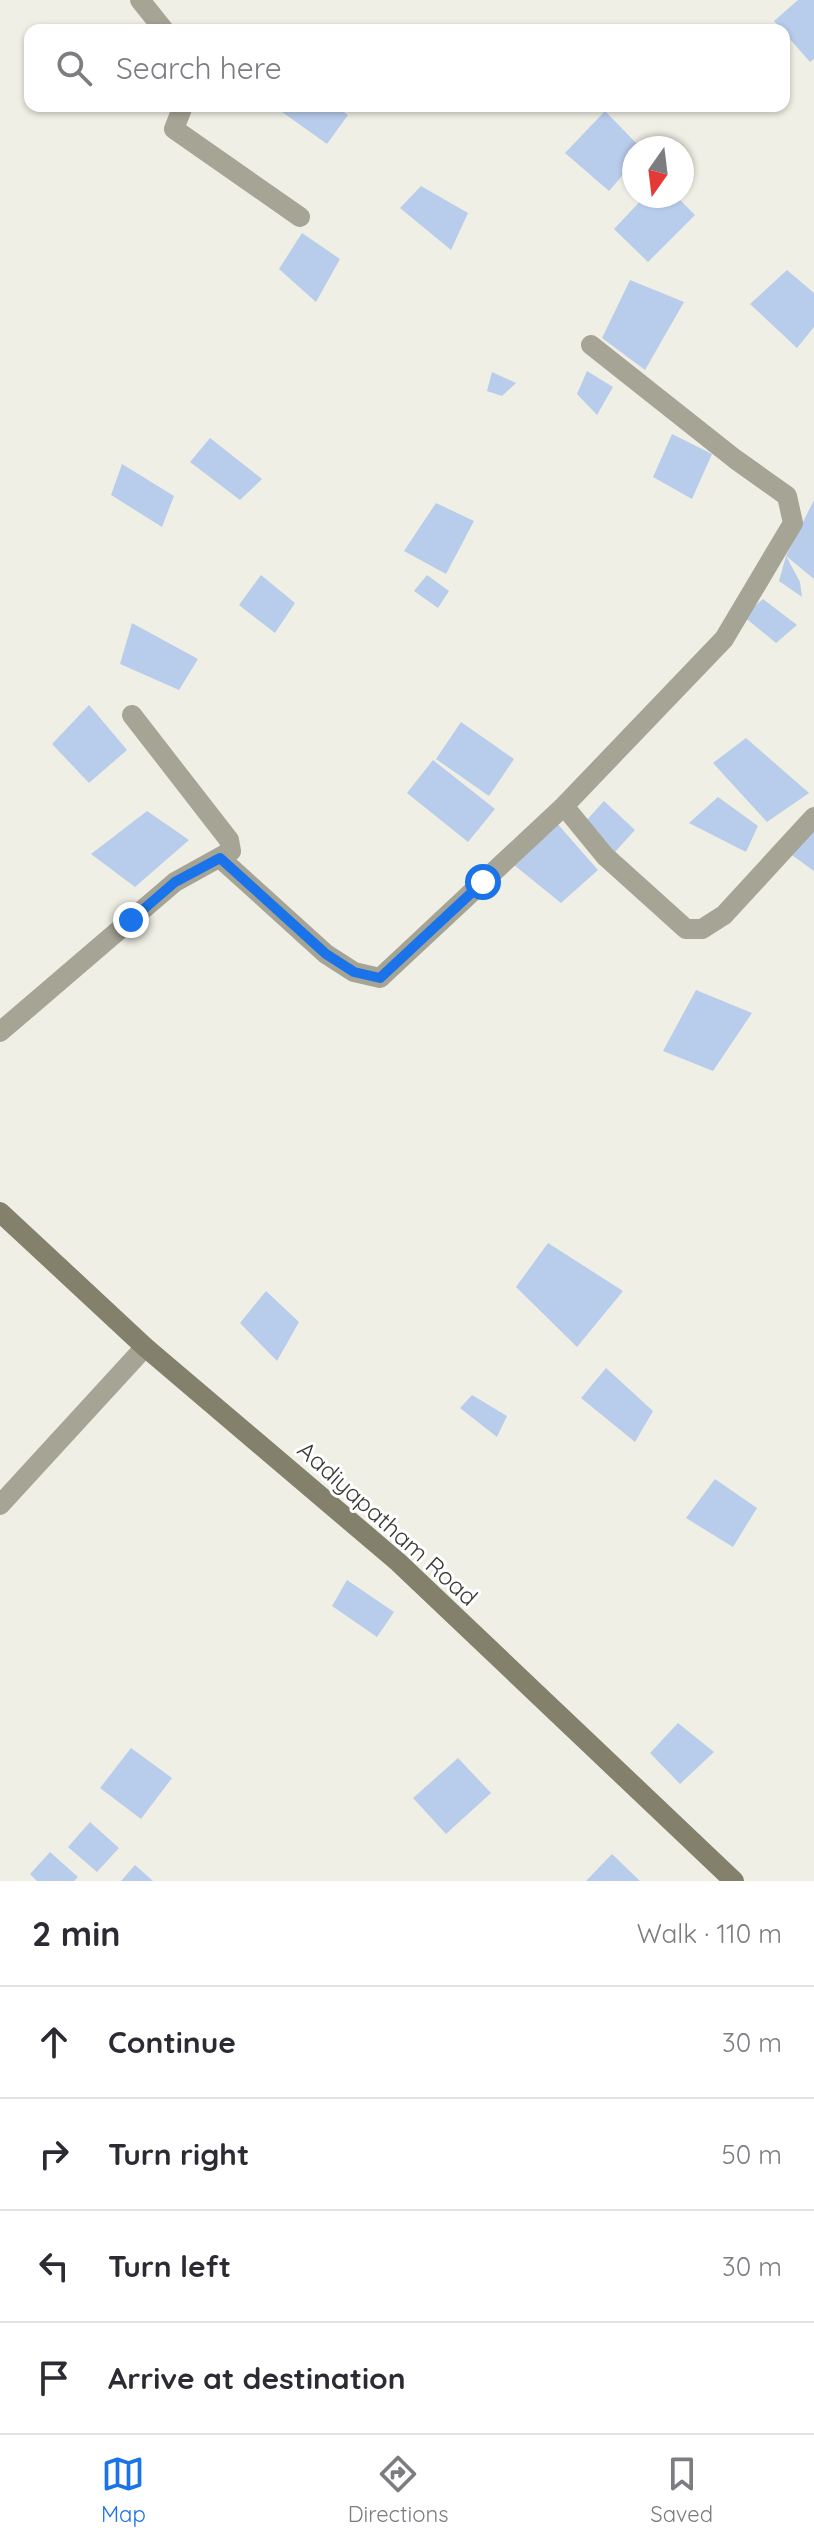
<!DOCTYPE html>
<html lang="en">
<head>
<meta charset="utf-8">
<style>
  body { margin:0; font-family:Quicksand,sans-serif; background:#f7f7f7; color:#2b2b33 }
  .compass { position:absolute; left:622px; top:136px; width:72px; height:72px; border-radius:50%; background:#fff; box-shadow:0 2px 6px #0004; rotate:194deg }
  .stop { position:absolute; width:24px; height:24px; margin:-18px; border:6px solid #1a73e8; border-radius:50%; background:#fff }
  .stop.end { background:#1a73e8; border-color:#fff; box-shadow:0 2px 8px #0008 }
  .list { margin:0; padding:0; list-style:none }
  h2 { display:flex; justify-content:space-between; align-items:center; height:104px; margin:0; padding:0 32px; font-size:34px }
  h2 small { font-size:26px; font-weight:400; color:#7c7c81 }
  .list li { display:grid; grid-template-columns:52px 1fr auto; gap:24px; align-items:center; box-sizing:border-box; height:112px; padding:0 32px; border-top:2px solid #e1e1e2 }
  .list b { display:block; font-size:30px; white-space:nowrap }
  .list em { font-size:26px; font-style:normal; color:#7c7c81 }
  .icon { flex:none; width:44px; height:44px; fill:none; stroke:currentColor; stroke-width:2; stroke-linecap:round; stroke-linejoin:round }
  .map { position:relative; flex:none; width:814px; height:1881px; overflow:hidden }
  .search { position:absolute; background:#fff; box-shadow:0 2px 6px #0004; left:24px; right:24px; top:24px; height:88px; display:flex; align-items:center; gap:20px; box-sizing:border-box; padding:0 28px; border-radius:16px; color:#7c7c81; font-size:30px }
  .sheet { height:552px; background:#fff }
  nav { display:flex; justify-content:space-around; align-items:center; box-sizing:border-box; height:112px; border-top:2px solid #e1e1e2; background:#fff; font-size:22px; color:#7c7c81 }
  nav a { display:grid; justify-items:center; gap:4px }
  nav .on { color:#1a73e8 }
  .map>svg:first-child { display:block }
  .building { fill:#b8cdeb }
  .lines { fill:none; stroke-linecap:round; stroke-linejoin:round }
  .street { stroke:#a6a495; stroke-width:20 }
  .secondary { stroke:#83816b; stroke-width:20 }
  .route { stroke:#1a73e8; stroke-width:10 }
  .labels { text-anchor:middle; dominant-baseline:central; stroke-width:6; stroke-linejoin:round; paint-order:stroke }
  .street-label { font-size:24px; fill:#3a3a36; stroke:#fff }
</style>
</head>
<body>
<div class="map">
<svg width="814" height="1881" viewBox="0 0 814 1881">
  <rect width="100%" height="100%" fill="#f0efe5"/>
  <path class="building" d="M798 0H814V59L810 62 774 21Z
    M287 106H335L348 115 327 144 282 112Z
    M605 111 641 148H634V162L609 191 565 153Z
    M421 186 468 213 451 250 400 208Z
    M645 196H676L695 215 648 262 614 229Z
    M302 233 340 259 316 302 279 269Z
    M787 270 814 293V327L797 348 750 304Z
    M630 280 684 302 645 370 602 338Z
    M587 371 613 387 597 415 577 394Z
    M492 372 516 383 502 396 487 391Z
    M672 434 712 454 692 499 653 477Z
    M210 438 262 479 240 500 190 462Z
    M122 464 174 496 162 527 111 495Z
    M814 500V579L786 556Z
    M436 503 474 521 446 574 404 551Z
    M786 556 800 582 802 597 779 581Z
    M261 575 295 603 275 633 239 605Z
    M427 575 449 591 438 608 414 591Z
    M763 599 797 625 776 643 743 616Z
    M132 623 198 659 179 690 120 664Z
    M89 705 127 750 89 783 52 744Z
    M461 722 514 759 489 796 436 759Z
    M746 738 809 793 767 822 713 763Z
    M433 760 495 809 468 842 407 793Z
    M718 797 758 826 746 852 689 823Z
    M604 801 635 830 615 852 584 823Z
    M147 811 189 840 135 887 91 854Z
    M814 820V871L789 853Z
    M555 821 598 870 561 903 514 865Z
    M696 990 752 1013 713 1071 663 1051Z
    M548 1243 623 1291 577 1347 516 1287Z
    M266 1291 299 1322 277 1361 240 1323Z
    M606 1368 653 1411 635 1442 581 1398Z
    M472 1395 507 1416 497 1437 460 1408Z
    M715 1479 757 1508 733 1547 686 1518Z
    M347 1580 394 1612 377 1637 332 1606Z
    M678 1723 714 1752 680 1784 650 1753Z
    M131 1748 172 1778 141 1819 100 1788Z
    M458 1758 491 1793 446 1834 413 1798Z
    M90 1822 119 1848 97 1872 68 1847Z
    M50 1852 78 1877 74 1881H37L30 1874Z
    M612 1854 640 1881H586Z
    M135 1865 153 1881H121Z"/>
  <g class="lines">
    <path class="street" d="M140 0 164 30
      M183 106 174 129 300 217
      M564 806 605 856 686 929H702L724 915 814 817
      M220 858 326 954 354 972 380 978 564 806 724 639 793 523 787 496 735 459 591 345
      M0 1032 175 882 231 851 229 840 132 715
      M0 1505 145 1347"/>
    <path class="secondary" d="M0 1212 145 1347 398 1562 734 1881"/>
  </g>
  <g class="lines">
    <path class="route" d="M131 920 175 882 220 858 326 954 354 972 380 978 483 882"/>
  </g>
  <g class="labels">
    <g class="street-label">
      <text transform="translate(388 1523) rotate(42)">Aadiyapatham Road</text>
    </g>
  </g>
</svg>
<svg class="compass" viewBox="-18 -18 36 36"><path d="M0-13l5 13h-10z" fill="#e53935"/><path d="M0 13l5-13h-10z" fill="#7c7c81"/></svg>
<div class="stop" style="left:483px;top:882px"></div>
<div class="stop end" style="left:131px;top:920px"></div>
<div class="search"><svg class="icon" aria-label="search" viewBox="0 0 24 24"><circle cx="10" cy="10" r="6"/><path d="M15 15l6 6"/></svg>Search here</div>
</div>
<section class="sheet">
<h2>2 min<small>Walk · 110 m</small></h2>
<ul class="list">
<li><svg class="icon" aria-label="ahead" viewBox="0 0 24 24"><path d="M12 20V5M6 11l6-6 6 6"/></svg><div><b>Continue</b></div><em>30 m</em></li>
<li><svg class="icon" aria-label="right" viewBox="0 0 24 24"><path d="M7 20v-9h11M14 6l5 5-5 5"/></svg><div><b>Turn right</b></div><em>50 m</em></li>
<li><svg class="icon" aria-label="left" viewBox="0 0 24 24"><path d="M17 20v-9H6M10 6l-5 5 5 5"/></svg><div><b>Turn left</b></div><em>30 m</em></li>
<li><svg class="icon" aria-label="arrive" viewBox="0 0 24 24"><path d="M6 21V4h12l-3 4 3 4H6"/></svg><div><b>Arrive at destination</b></div></li>
</ul>
</section>
<nav>
<a class="on"><svg class="icon" aria-label="map" viewBox="0 0 24 24"><path d="M3 6l6-2 6 2 6-2v14l-6 2-6-2-6 2zM9 4v14M15 6v14"/></svg>Map</a>
<a><svg class="icon" aria-label="directions" viewBox="0 0 24 24"><path d="M12 3l9 9-9 9-9-9zM9 14v-3h6M13 9l2 2-2 2"/></svg>Directions</a>
<a><svg class="icon" aria-label="saved" viewBox="0 0 24 24"><path d="M7 4h10v16l-5-4-5 4z"/></svg>Saved</a>
</nav>
</body>
</html>
